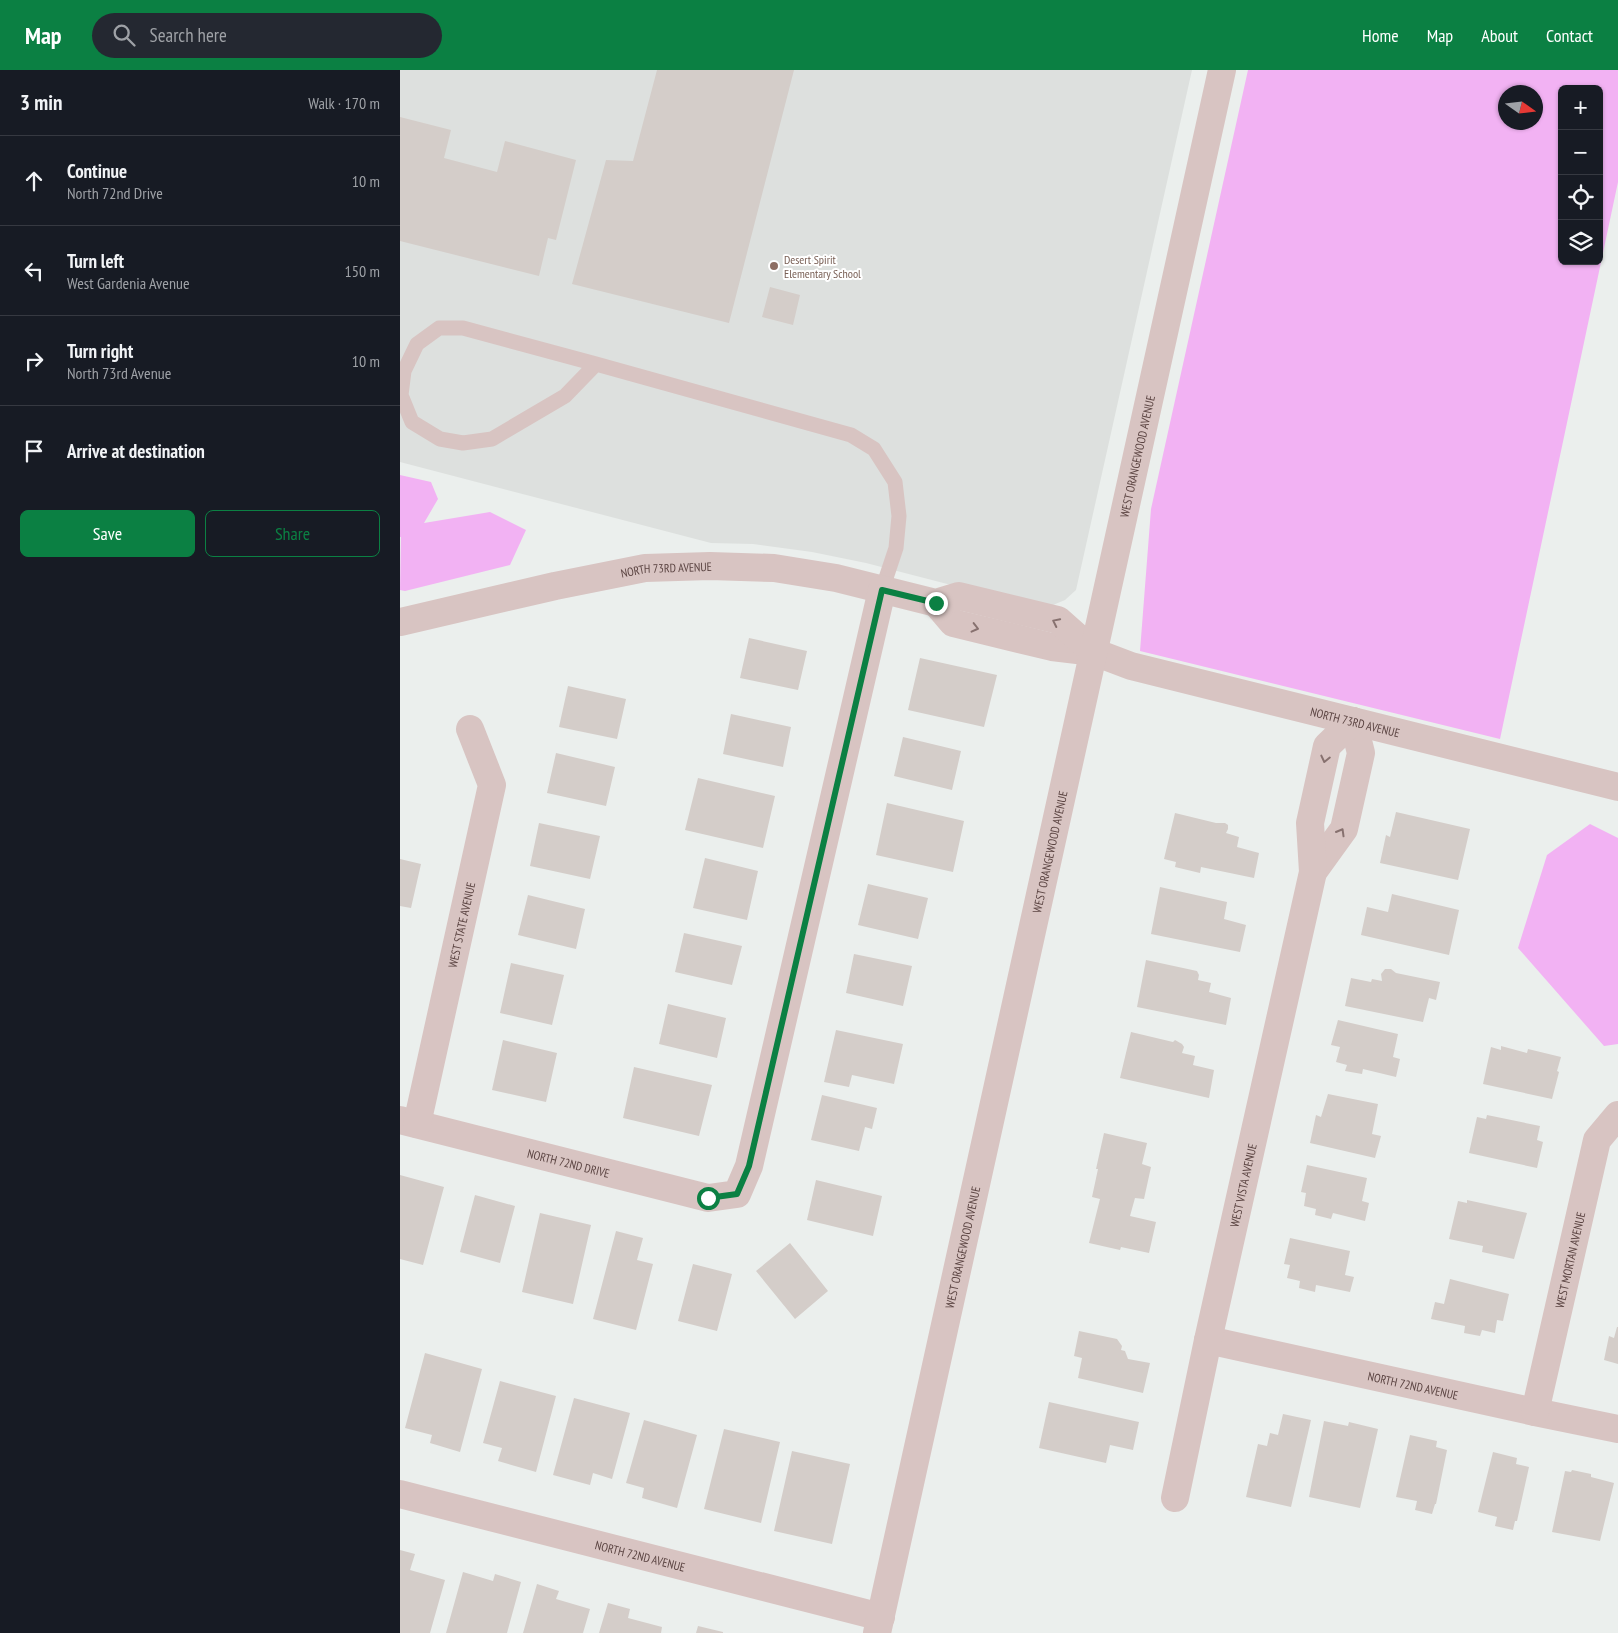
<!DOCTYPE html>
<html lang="en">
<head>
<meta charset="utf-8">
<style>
  body { margin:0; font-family:"PT Sans Narrow",sans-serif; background:#242831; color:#f1f3f6 }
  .controls { position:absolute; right:15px; top:15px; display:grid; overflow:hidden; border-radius:8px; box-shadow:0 1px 4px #0004 }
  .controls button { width:45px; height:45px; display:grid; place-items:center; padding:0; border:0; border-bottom:1px solid #363941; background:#171b24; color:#f1f3f6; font:25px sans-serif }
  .compass { position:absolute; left:1098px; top:15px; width:45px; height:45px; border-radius:50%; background:#171b24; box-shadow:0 1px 4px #0004; rotate:104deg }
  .stop { position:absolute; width:15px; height:15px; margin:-11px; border:4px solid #0b8043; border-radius:50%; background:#fff }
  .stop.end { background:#0b8043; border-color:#fff; box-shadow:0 1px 5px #0008 }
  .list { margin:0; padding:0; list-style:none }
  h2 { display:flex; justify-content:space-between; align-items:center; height:65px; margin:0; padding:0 20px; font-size:21px }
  h2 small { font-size:16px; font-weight:400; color:#9ea1a6 }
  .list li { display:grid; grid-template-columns:32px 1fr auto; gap:15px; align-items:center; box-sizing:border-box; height:90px; padding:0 20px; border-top:1px solid #363941 }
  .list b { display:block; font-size:19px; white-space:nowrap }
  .list p { margin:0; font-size:16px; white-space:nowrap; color:#9ea1a6 }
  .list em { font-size:16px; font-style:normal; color:#9ea1a6 }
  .actions { display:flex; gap:10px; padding:15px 20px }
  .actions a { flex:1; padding:11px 0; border:1px solid #0b8043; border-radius:8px; text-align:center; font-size:18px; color:#0b8043 }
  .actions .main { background:#0b8043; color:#fff }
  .icon { flex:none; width:28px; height:28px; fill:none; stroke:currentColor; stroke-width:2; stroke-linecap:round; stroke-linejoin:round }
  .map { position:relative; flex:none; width:1218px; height:1563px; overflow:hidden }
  header { display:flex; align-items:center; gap:30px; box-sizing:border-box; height:70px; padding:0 25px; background:#0b8043; color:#fff }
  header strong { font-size:24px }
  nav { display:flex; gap:28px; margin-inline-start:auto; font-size:18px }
  .search { width:350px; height:45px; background:#242831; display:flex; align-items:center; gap:12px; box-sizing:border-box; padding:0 18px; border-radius:28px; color:#9ea1a6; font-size:19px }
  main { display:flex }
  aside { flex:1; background:#171b24 }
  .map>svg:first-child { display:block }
  .education { fill:#dde0de }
  .green { fill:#f2b2f3; fill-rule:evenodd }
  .building { fill:#d4cdc9 }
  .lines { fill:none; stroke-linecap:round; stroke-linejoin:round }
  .service { stroke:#d8c4c2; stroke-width:15 }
  .minor { stroke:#d8c4c2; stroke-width:28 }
  .tertiary { stroke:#d8c4c2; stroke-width:28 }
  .oneway { stroke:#87716f }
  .route { stroke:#0b8043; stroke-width:6 }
  .education-dot { fill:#8d6e63; stroke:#fff; stroke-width:2 }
  .labels { text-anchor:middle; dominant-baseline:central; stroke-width:4; stroke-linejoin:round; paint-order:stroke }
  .education-label { font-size:12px; fill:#785e54; stroke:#fff; text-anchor:start }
  .street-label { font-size:12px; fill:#5b4442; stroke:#fff }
</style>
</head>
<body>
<header>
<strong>Map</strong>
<div class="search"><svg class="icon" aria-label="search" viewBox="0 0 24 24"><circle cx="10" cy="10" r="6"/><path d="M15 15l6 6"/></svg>Search here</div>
<nav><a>Home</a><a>Map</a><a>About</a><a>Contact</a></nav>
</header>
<main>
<aside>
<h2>3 min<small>Walk · 170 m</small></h2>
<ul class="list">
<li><svg class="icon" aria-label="ahead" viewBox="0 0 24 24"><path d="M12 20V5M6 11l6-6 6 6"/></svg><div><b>Continue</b><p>North 72nd Drive</p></div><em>10 m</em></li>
<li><svg class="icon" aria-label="left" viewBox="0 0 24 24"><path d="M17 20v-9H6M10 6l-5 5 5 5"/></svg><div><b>Turn left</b><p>West Gardenia Avenue</p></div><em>150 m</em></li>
<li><svg class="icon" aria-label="right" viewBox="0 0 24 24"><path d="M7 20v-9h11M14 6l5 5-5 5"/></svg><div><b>Turn right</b><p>North 73rd Avenue</p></div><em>10 m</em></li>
<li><svg class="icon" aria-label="arrive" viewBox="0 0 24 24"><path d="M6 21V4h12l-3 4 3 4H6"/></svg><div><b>Arrive at destination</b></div></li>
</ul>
<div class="actions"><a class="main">Save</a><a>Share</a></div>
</aside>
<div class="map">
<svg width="1218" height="1563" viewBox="0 0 1218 1563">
  <rect width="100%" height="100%" fill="#ebefed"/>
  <path class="education" d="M0 0H792L676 520 665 530 653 535 639 537 629 535 466 493 412 482 353 474 311 473 0 392Z"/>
  <path class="green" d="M848 0H1218V112L1100 669 740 581 751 439ZM1162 19H1199V191H1162ZM1106 22H1136V52H1106Z
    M0 405 31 412 38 429 24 453 90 442 126 460 110 495 5 521 0 520 1 467H0Z
    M1190 754 1218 768V974L1204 976 1118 878 1147 785Z"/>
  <path class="building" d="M257 0H394L329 253 172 214 206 90 233 91Z
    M0 47 51 60 44 88 97 102 105 71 176 90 156 170 148 168 139 206 0 171Z
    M370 217 400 225 393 255 362 247Z
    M349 568 407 581 398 620 340 608Z
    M520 588 597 605 584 657 508 640Z
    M168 616 226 629 217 669 159 657Z
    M331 644 391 657 383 697 323 684Z
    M503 667 561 681 552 720 494 706Z
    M156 683 215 697 206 736 147 723Z
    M298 708 375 726 363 778 285 760Z
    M487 733 564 751 553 802 476 785Z
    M996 742 1070 759 1058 810 980 793 986 765 990 767Z
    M775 743 816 753H825L828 755V759L826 763 839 767 837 777 859 783 854 808 801 797 800 803 775 797 776 792 764 789Z
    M139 753 200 766 190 809 130 796Z
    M305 788 358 801 347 850 293 838Z
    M0 789 21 794 11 838 0 836Z
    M468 814 528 828 518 869 458 855Z
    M760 817 827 832 824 849 846 855 840 882 751 864Z
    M992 824 1059 840 1049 885 961 865 967 837 988 842Z
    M128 825 185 839 176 879 118 865Z
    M284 863 342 876 332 915 275 902Z
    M454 884 512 896 503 936 446 923Z
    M746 890 797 901 799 905 798 910 811 913 809 922 831 928 826 955 737 937Z
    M111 893 164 905 152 955 100 943Z
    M985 899H991L996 903 1040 912 1036 930 1029 928 1023 952 945 936 951 908 971 912 972 909 982 911 981 904Z
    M268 934 326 948 317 988 259 974Z
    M938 950 998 964 993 987 1000 989 996 1007 963 999 962 1004 945 1001 947 995 936 992 940 977 931 975Z
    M436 960 503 974 494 1014 452 1005 449 1017 424 1012Z
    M731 962 773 972 775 970 782 974 784 977 782 983 795 986 793 995 814 1000 809 1028 720 1008Z
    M103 970 157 983 146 1032 92 1020Z
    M1101 976 1127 983 1128 979 1161 987 1157 1001 1159 1002 1152 1029 1083 1014 1091 977 1101 980Z
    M234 997 312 1015 299 1066 223 1048Z
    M928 1024 978 1034 972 1064 981 1066 975 1088 910 1073 916 1045 921 1047Z
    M422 1025 477 1038 472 1059 465 1057 459 1081 411 1070Z
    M1087 1045 1140 1056 1137 1070 1143 1072 1137 1098 1069 1083 1077 1047 1086 1049Z
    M704 1063 747 1073 742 1094 751 1097 744 1129 735 1128 730 1146 756 1152 749 1183 721 1177 720 1180 689 1173 700 1129 692 1127 698 1099H696Z
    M907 1095 967 1108 962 1131 969 1133 965 1151 933 1143 931 1149 915 1145 916 1139 904 1136 906 1123 901 1122Z
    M0 1105 44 1117 23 1195 0 1189Z
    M416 1110 482 1126 473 1166 407 1150Z
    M75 1125 115 1136 100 1193 60 1182Z
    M1067 1130 1127 1143 1114 1189 1082 1182 1083 1176 1049 1169 1058 1131 1067 1133Z
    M140 1143 191 1155 173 1234 122 1222Z
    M216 1161 243 1168 237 1190 253 1194 236 1260 193 1249Z
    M890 1168 950 1181 945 1205 954 1207 950 1222 916 1215 915 1222 899 1218 900 1211 887 1208 890 1195 884 1194Z
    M390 1173 428 1221 395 1249 356 1201Z
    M293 1194 332 1204 317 1261 278 1251Z
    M1050 1209 1109 1224 1103 1251 1097 1250 1095 1263 1082 1260 1080 1266 1064 1263 1065 1256 1031 1249 1035 1232 1044 1234Z
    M1217 1257H1218V1294L1204 1290 1209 1266 1214 1268Z
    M679 1261 717 1269 722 1276 721 1280 725 1281 728 1289 750 1293 743 1323 678 1308 682 1288 674 1286Z
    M25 1283 82 1299 60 1382 30 1373 32 1365 5 1358Z
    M100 1311 156 1326 136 1402 98 1391 102 1378 83 1373Z
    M174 1328 230 1343 212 1409 193 1403 190 1415 153 1405Z
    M649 1332 739 1352 733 1380 710 1375 706 1393 639 1378Z
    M883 1344 911 1350 891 1437 846 1427 858 1374 867 1376 870 1363 878 1365Z
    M244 1350 297 1365 277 1438 242 1428 244 1418 226 1413Z
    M924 1351 948 1356 949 1352 978 1359 960 1438 909 1427Z
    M324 1359 380 1372 361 1453 304 1439Z
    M1010 1365 1037 1371 1036 1377 1047 1380 1036 1434H1035L1032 1444 1015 1440 1017 1431 996 1427Z
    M392 1381 450 1394 432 1474 374 1461Z
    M1093 1382 1117 1388 1116 1394 1129 1397 1117 1451H1115L1113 1460 1095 1456 1097 1447 1078 1442Z
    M1172 1400 1191 1404V1407L1214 1413 1200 1471 1152 1462 1165 1401 1171 1402Z
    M0 1480 15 1484 10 1500 45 1510 30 1563H0Z
    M63 1502 93 1511 95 1504 121 1512 107 1563H46Z
    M137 1514 159 1521 156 1529 190 1539 183 1563H123Z
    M208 1533 230 1539 228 1548 262 1557 261 1563H199Z
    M298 1556 323 1562V1563H296Z"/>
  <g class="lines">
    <path class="service" d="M196 294 165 326 92 369 63 373 40 369 12 352 1 325 4 301 17 274 39 258H63L196 294 451 365 474 379 495 412 499 446 496 478 482 520"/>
    <g class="minor">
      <path id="s1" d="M536 533 553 553 652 577 694 582 731 596 1218 717"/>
      <path id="s2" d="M0 552 155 516 245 498 310 496 374 498 436 508 536 533 559 526 658 550 694 582"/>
      <path d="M913 802 944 759 961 683 953 651"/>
      <path id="s3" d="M0 1050 308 1128 337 1124 349 1096 482 520"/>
      <path id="s4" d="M17 1054 92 715 70 659"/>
      <path id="s5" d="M808 1270 1135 1342 1218 1359"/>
      <path id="s6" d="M1135 1342 1197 1070 1218 1045"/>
      <path id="s7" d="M0 1424 481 1547"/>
      <path id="s8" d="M775 1428 808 1270 913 802 910 753 927 676 953 651"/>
    </g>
    <path class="tertiary" id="s9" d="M477 1563 822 0"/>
  </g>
  <defs><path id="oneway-chevron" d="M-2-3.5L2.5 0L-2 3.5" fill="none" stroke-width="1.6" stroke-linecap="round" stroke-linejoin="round" transform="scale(1.25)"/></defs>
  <g class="oneway">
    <use href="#oneway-chevron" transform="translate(656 552) rotate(-154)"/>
    <use href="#oneway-chevron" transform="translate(575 558) rotate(14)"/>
    <use href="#oneway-chevron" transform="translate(925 689) rotate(103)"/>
    <use href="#oneway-chevron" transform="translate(941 762) rotate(-60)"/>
  </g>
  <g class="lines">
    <path class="route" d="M308 1128 337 1124 349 1096 482 520 536 533"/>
  </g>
  <circle class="education-dot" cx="374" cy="196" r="5"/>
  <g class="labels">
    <g class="education-label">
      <text x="384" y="189">Desert Spirit<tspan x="384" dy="14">Elementary School</tspan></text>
    </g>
    <g class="street-label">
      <text stroke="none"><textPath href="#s9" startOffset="1205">WEST ORANGEWOOD AVENUE</textPath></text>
      <text stroke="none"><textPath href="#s2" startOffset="272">NORTH 73RD AVENUE</textPath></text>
      <text stroke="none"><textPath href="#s1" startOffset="441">NORTH 73RD AVENUE</textPath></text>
      <text stroke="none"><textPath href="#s9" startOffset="800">WEST ORANGEWOOD AVENUE</textPath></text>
      <text stroke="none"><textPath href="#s4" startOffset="204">WEST STATE AVENUE</textPath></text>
      <text stroke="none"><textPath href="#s3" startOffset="174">NORTH 72ND DRIVE</textPath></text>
      <text stroke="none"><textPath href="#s8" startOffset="320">WEST VISTA AVENUE</textPath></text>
      <text stroke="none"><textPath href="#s9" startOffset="395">WEST ORANGEWOOD AVENUE</textPath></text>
      <text stroke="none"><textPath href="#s6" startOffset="156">WEST MORTAN AVENUE</textPath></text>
      <text stroke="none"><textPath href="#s5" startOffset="210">NORTH 72ND AVENUE</textPath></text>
      <text stroke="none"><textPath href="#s7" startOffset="248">NORTH 72ND AVENUE</textPath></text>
    </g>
  </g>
</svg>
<div class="controls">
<button>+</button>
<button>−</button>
<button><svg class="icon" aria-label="locate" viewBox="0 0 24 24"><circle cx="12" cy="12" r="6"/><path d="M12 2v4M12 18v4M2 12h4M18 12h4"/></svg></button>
<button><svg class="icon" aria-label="layers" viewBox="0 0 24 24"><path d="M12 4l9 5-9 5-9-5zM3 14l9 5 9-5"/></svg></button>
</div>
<svg class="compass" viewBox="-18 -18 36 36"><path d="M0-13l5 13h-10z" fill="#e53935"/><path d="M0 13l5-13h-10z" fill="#9ea1a6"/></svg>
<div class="stop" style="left:308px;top:1128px"></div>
<div class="stop end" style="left:536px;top:533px"></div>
</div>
</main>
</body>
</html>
